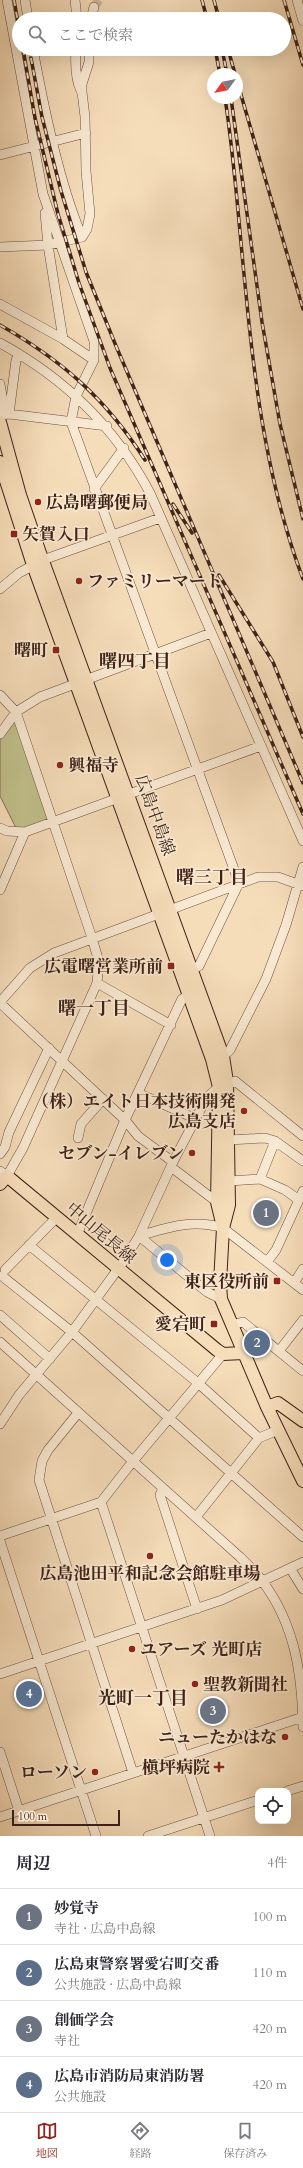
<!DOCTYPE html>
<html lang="ja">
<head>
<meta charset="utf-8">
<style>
  body { margin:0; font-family:Cardo,"Noto Serif JP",serif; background:#f7f7f7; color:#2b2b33 }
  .controls { position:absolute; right:12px; bottom:12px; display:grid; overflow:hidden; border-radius:8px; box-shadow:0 4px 16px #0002 }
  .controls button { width:36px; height:36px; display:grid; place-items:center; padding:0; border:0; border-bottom:1px solid #e1e1e2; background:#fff; color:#2b2b33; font:20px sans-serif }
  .compass { position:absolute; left:207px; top:68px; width:36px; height:36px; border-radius:50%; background:#fff; box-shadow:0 4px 16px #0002; rotate:237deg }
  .scale { position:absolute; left:12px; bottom:10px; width:108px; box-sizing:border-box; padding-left:4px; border:2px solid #3f2217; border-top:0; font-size:11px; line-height:14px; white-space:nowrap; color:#3f2217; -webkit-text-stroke:3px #f9e9d2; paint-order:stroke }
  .you { position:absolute; left:167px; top:1260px; width:14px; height:14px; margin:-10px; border:3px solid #fff; border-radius:50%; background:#1a73e8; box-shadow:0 0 0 6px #1a73e833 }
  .badge { display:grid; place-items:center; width:26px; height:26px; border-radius:50%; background:#8f2418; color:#fff; font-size:13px; font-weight:700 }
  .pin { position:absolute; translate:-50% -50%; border:2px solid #fff; box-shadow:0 1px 4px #0006 }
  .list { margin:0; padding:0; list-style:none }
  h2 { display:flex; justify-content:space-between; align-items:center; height:52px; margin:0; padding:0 16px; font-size:17px }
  h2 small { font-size:13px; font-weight:400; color:#7c7c81 }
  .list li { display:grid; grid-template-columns:26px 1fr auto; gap:12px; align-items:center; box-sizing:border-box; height:56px; padding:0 16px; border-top:1px solid #e1e1e2 }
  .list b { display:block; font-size:15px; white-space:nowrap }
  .list p { margin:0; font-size:13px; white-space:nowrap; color:#7c7c81 }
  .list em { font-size:13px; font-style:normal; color:#7c7c81 }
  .icon { flex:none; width:22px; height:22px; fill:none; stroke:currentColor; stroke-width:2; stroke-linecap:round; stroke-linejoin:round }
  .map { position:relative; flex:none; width:303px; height:1836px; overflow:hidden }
  .search { position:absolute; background:#fff; box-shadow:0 4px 16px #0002; left:12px; right:12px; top:12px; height:44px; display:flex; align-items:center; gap:10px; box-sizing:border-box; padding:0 14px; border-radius:22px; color:#7c7c81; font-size:15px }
  .sheet { height:276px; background:#fff }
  nav { display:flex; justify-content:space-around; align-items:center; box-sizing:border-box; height:56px; border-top:1px solid #e1e1e2; background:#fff; font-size:11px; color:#7c7c81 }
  nav a { display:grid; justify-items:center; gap:2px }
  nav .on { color:#8f2418 }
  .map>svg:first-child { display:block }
  .green { fill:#c1c08c; stroke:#807152 }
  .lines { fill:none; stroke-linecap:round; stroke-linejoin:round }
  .minor-tunnel { stroke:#d1b899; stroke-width:9; stroke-dasharray:9 4.5; stroke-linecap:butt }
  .minor-casing { stroke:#6d5140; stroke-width:10 }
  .major-casing { stroke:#3f2217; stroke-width:14 }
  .minor { stroke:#f9e9d2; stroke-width:9 }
  .major { stroke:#f6ddba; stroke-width:12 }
  .rail-casing { stroke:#3f2217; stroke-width:3.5 }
  .rail { stroke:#f9e9d2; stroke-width:2; stroke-dasharray:6; stroke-linecap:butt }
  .poi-dot { fill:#8f2418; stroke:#f9e9d2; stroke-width:1.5 }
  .labels { text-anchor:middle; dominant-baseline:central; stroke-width:3.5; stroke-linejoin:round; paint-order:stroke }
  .poi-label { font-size:17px; font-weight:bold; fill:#3f2217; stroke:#f9e9d2; text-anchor:end }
  .street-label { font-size:17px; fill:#3f2217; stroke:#f9e9d2 }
  .neighbourhood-label { font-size:18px; font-weight:bold; fill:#3f2217; stroke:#f9e9d2 }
</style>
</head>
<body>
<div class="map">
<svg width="303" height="1836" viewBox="0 0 303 1836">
  <rect width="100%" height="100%" fill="#f6ddba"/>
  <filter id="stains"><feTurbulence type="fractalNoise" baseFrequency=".005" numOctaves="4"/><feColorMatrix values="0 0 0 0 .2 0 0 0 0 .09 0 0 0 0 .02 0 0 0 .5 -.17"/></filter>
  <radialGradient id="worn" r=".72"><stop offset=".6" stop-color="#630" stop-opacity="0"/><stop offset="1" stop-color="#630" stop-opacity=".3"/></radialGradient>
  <path class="green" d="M13 720 16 721 49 816 47 820 23 829 16 828 0 796V740Z"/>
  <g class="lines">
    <path class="minor-tunnel" d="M94 7 99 0"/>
    <defs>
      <path id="minor" d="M7 0 43 194 94 341V360L76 396 71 422 239 883 199 966 192 969
        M25 0 28 19
        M75 0 77 19
        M297 0 303 21
        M91 19 94 7
        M33 49C44 108 59 182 82 237
        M76 49C75 63 75 78 81 91
        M0 155 86 133
        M45 213 48 245 63 339
        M0 247 48 245 82 237 87 229 90 214 86 171 85 117 82 92V84L89 62V49
        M0 304 63 339 94 360
        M0 343C66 379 115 427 150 493L303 841
        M0 384 5 414
        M9 414 16 360 19 354
        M0 415 9 414 107 426
        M94 489 124 448
        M0 589 19 573 43 560 160 518
        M0 695 16 712 92 938 99 962 97 983 23 1148 7 1176 0 1171
        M0 734 16 712 40 697 211 633
        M0 828 7 831 25 832 261 746
        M0 890 25 832
        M97 983 171 1025
        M0 1002 30 968 54 953 258 877H278L303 886
        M0 1003 125 1120 138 1136 173 1162
        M218 1058 223 1056 230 1050 266 979 286 925 303 867
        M138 1093 196 1119
        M78 1138 81 1124 103 1099
        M228 1140 265 1138 275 1141 303 1161
        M0 1154 5 1147 9 1132 49 1048
        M171 1167 217 1202
        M260 1179 275 1141
        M229 1181 260 1179 285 1190 299 1200
        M77 1235 125 1120 182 999 190 994
        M139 1236C168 1227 194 1219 223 1228L303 1290
        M139 1236 207 1292 221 1299
        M29 1245 198 1383 259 1438
        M267 1262 276 1250 303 1191
        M5 1270 56 1218
        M2 1276 72 1332 303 1537
        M294 1283 303 1269
        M0 1315 50 1359
        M231 1325 243 1322 303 1371
        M0 1342 240 1557C248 1565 257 1573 263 1582 295 1625 302 1674 303 1727
        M279 1351 303 1320
        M78 1413 48 1450 42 1461 39 1480 133 1773
        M0 1424 19 1395 72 1332 123 1262 139 1236 173 1162 207 1097 219 1087 235 1081 303 1136
        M163 1488 160 1495 197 1609
        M101 1502 210 1836
        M196 1517 259 1438 278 1430
        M0 1536 101 1502 133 1461 223 1354
        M0 1541 96 1836
        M290 1568 303 1589
        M0 1674 222 1600 303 1562
        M0 1752 19 1811
        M287 1791 303 1786
        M0 1817 303 1717
        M148 1836 258 1800"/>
      <path id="major" d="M0 422 20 495 40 553 223 1056 227 1082 229 1205 223 1228 220 1283 221 1299 267 1407 303 1481
        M0 462 33 565 212 1059 219 1087 217 1202 223 1227
        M0 1184 7 1176 217 1350 223 1354 243 1353
        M267 1407 278 1403 303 1421"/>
    </defs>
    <use href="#minor" class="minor-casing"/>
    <use href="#major" class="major-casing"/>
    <use href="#minor" class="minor"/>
    <use href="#major" class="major"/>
    <defs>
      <path id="rail" d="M14 0 19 28
        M202 0 207 19
        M214 0 219 19
        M284 0 303 65
        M23 49 35 118 58 214 79 283 110 368 303 814
        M215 49 220 74
        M222 49 227 74
        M228 49 235 74
        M31 58 42 117 61 191 86 272 116 346 303 783
        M237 81 303 309
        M225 98C235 163 239 228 246 294 255 389 269 489 303 579
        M231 98 262 322 280 424 303 519
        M0 325C63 361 106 399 145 460
        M173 504 192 533
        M219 575 273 662 303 737"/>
    </defs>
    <use href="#rail" class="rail-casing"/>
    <use href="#rail" class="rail"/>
  </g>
  <g class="poi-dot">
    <circle cx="38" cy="502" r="4"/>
    <rect x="10" y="530" width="8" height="8" rx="2"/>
    <circle cx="79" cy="581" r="4"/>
    <rect x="52" y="646" width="8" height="8" rx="2"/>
    <circle cx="60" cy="765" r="4"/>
    <rect x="167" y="962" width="8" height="8" rx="2"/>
    <circle cx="244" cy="1111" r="4"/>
    <circle cx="192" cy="1153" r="4"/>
    <rect x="273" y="1277" width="8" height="8" rx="2"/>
    <rect x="210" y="1320" width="8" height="8" rx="2"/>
    <circle cx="150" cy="1556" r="4"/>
    <circle cx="132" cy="1649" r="4"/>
    <circle cx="195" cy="1684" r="4"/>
    <circle cx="285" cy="1737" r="4"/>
    <path d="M217 1761h4v4h4v4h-4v4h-4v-4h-4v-4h4z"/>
    <circle cx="95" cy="1772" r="4"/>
  </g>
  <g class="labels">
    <g class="poi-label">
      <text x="46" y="502" text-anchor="start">広島曙郵便局</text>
      <text x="22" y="534" text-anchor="start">矢賀入口</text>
      <text x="87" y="581" text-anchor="start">ファミリーマート</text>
      <text x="48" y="650">曙町</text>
      <text x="68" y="765" text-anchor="start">興福寺</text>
      <text x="163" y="966">広電曙営業所前</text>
      <text x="236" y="1101">（株）エイト日本技術開発<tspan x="236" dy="20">広島支店</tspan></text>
      <text x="184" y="1153">セブン-イレブン</text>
      <text x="269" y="1281">東区役所前</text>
      <text x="206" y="1324">愛宕町</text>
      <text x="150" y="1573" text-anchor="middle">広島池田平和記念会館駐車場</text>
      <text x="140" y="1649" text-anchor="start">ユアーズ 光町店</text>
      <text x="203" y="1684" text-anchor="start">聖教新聞社</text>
      <text x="277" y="1737">ニューたかはな</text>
      <text x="210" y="1767">槇坪病院</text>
      <text x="87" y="1772">ローソン</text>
    </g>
    <g class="street-label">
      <text transform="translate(155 815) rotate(70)">広島中島線</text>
      <text transform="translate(101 1233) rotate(40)">中山尾長線</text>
    </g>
    <g class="neighbourhood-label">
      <text x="135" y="661">曙四丁目</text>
      <text x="212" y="877">曙三丁目</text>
      <text x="94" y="1008">曙一丁目</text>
      <text x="143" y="1698">光町一丁目</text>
    </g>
  </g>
  <rect width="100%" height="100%" filter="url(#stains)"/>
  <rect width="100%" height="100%" fill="url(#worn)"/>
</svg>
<div class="controls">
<button><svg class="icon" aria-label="locate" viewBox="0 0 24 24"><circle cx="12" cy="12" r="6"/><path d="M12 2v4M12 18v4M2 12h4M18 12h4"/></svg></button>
</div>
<svg class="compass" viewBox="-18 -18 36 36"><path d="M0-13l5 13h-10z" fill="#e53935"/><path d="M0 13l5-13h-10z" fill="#7c7c81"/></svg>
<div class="scale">100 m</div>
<div class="you"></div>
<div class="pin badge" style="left:266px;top:1213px;background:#6b7280">1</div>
<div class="pin badge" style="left:257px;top:1343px;background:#5c6f8a">2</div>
<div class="pin badge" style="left:213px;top:1711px;background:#6b7280">3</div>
<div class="pin badge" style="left:29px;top:1694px;background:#5c6f8a">4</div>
<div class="search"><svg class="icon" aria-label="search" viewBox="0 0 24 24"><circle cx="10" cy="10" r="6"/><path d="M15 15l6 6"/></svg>ここで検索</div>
</div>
<section class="sheet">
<h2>周辺<small>4件</small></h2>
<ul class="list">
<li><span class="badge" style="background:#6b7280">1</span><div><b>妙覚寺</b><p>寺社 · 広島中島線</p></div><em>100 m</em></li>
<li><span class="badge" style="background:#5c6f8a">2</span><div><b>広島東警察署愛宕町交番</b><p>公共施設 · 広島中島線</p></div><em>110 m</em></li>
<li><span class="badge" style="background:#6b7280">3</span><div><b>創価学会</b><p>寺社</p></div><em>420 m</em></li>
<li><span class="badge" style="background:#5c6f8a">4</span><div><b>広島市消防局東消防署</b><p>公共施設</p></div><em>420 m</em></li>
</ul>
</section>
<nav>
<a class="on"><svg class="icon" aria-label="map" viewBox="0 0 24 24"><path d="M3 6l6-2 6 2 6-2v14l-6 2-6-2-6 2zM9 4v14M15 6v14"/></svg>地図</a>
<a><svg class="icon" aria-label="directions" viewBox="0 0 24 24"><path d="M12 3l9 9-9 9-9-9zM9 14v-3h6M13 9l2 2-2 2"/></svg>経路</a>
<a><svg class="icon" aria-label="saved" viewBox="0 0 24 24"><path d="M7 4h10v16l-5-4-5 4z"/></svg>保存済み</a>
</nav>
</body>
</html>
